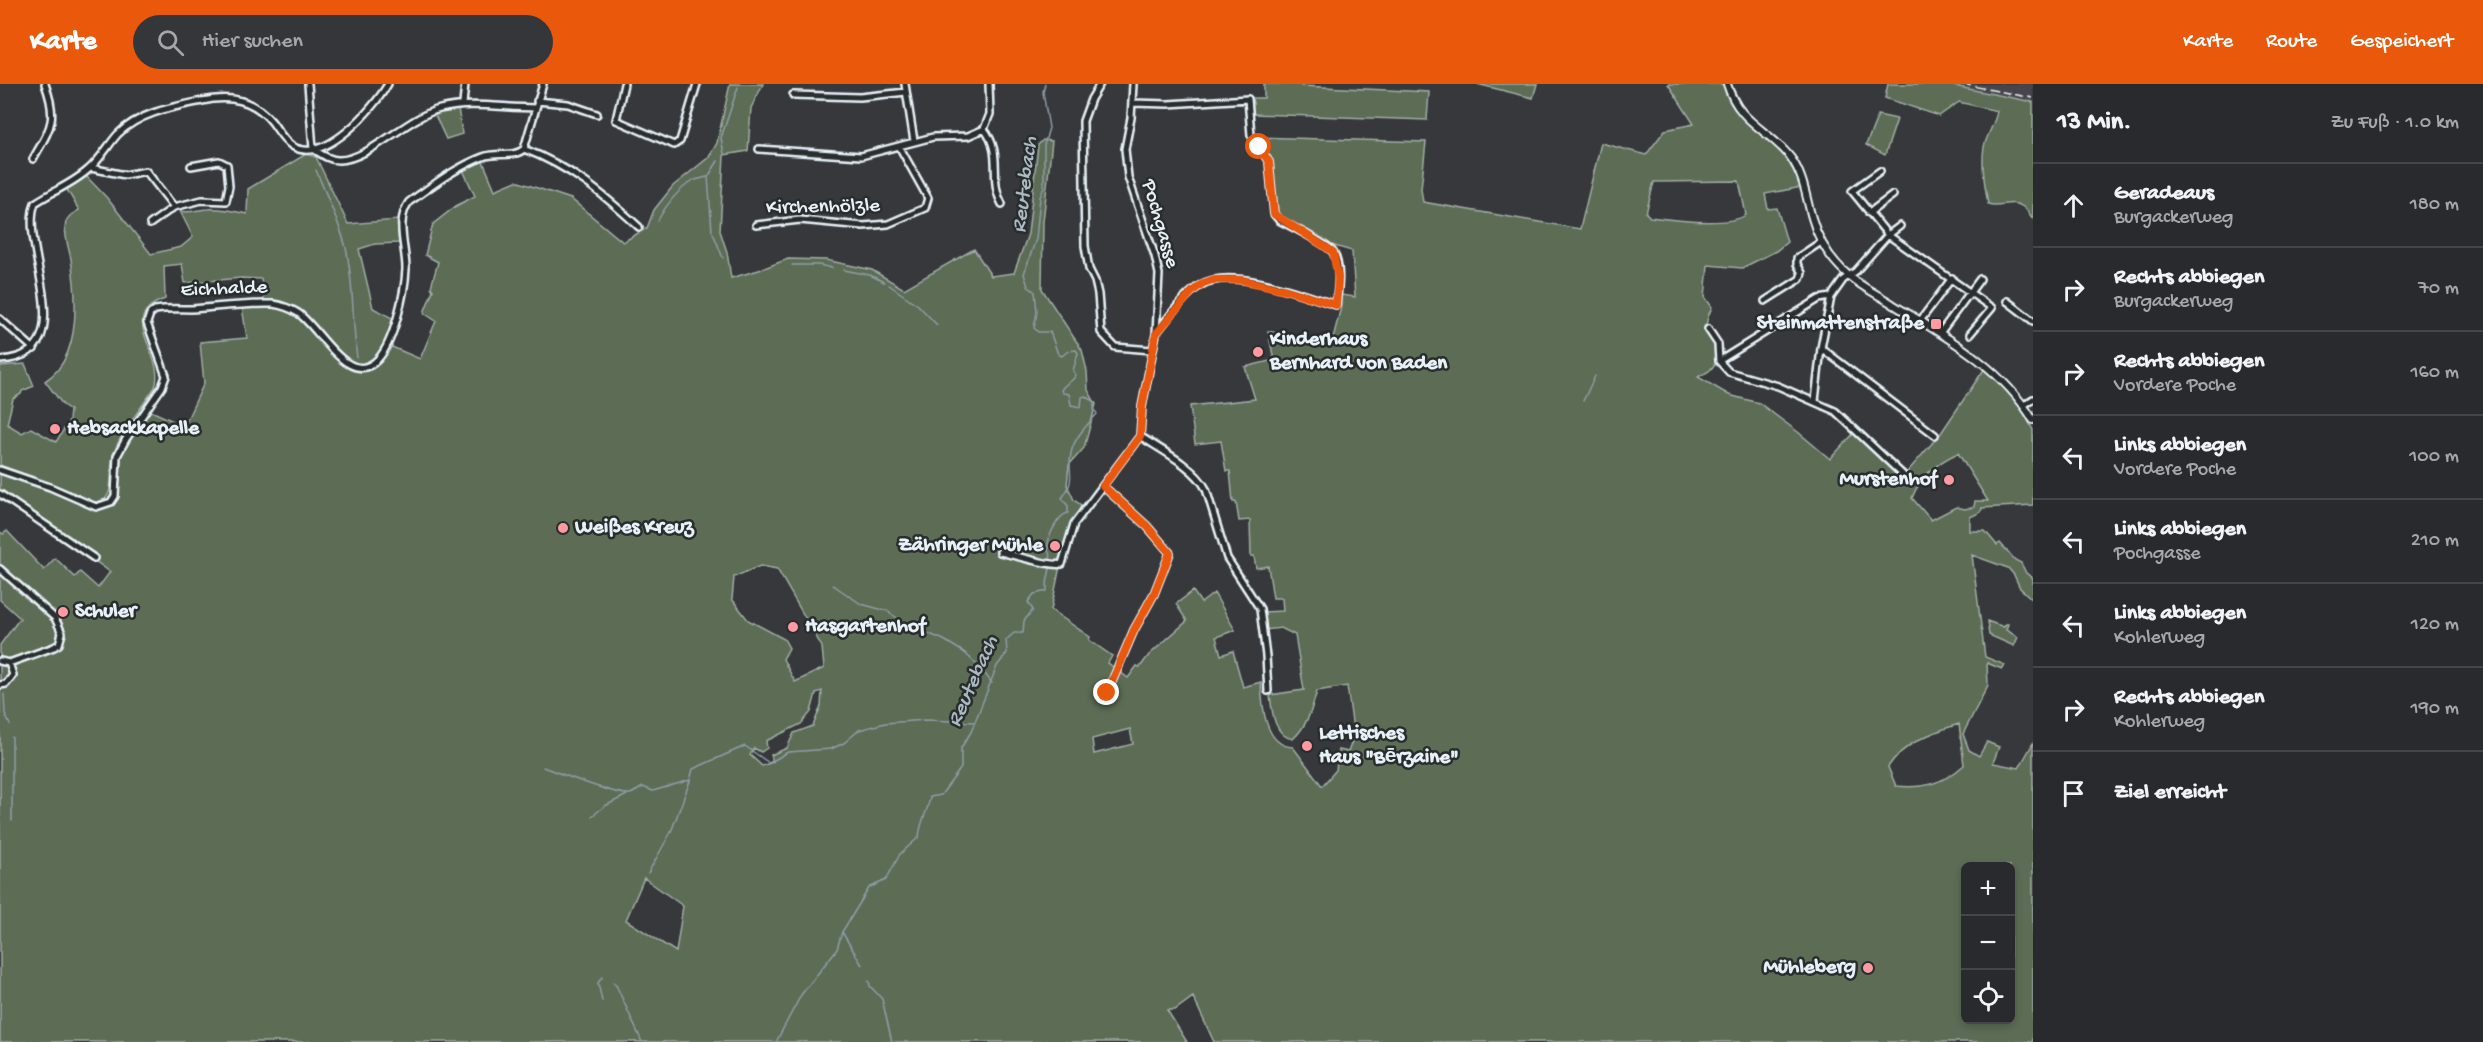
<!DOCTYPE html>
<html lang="de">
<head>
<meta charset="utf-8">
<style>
  body { margin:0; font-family:"Gochi Hand",sans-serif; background:#353639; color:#f1f3f6 }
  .controls { position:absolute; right:18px; bottom:18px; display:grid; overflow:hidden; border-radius:9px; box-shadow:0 3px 9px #0003 }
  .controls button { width:54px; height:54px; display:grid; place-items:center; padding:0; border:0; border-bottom:2px solid #454649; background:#292a2d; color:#f1f3f6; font:30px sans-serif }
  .stop { position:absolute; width:18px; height:18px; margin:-14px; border:4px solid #ea580c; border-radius:50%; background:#fff }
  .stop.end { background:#ea580c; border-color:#fff; box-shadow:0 2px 6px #0008 }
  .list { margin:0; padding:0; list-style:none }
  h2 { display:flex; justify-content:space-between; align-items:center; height:78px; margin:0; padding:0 24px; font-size:26px }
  h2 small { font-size:20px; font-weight:400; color:#a5a7aa }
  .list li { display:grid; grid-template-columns:39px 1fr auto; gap:18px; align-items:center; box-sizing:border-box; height:84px; padding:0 24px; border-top:2px solid #454649 }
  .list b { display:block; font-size:22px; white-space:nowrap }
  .list p { margin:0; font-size:20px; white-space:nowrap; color:#a5a7aa }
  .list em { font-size:20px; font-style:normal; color:#a5a7aa }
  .icon { flex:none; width:33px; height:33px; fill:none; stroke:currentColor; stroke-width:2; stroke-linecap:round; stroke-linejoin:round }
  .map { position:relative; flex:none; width:2033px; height:958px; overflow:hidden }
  header { display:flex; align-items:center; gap:36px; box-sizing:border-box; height:84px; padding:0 30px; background:#ea580c; color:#fff }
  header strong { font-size:28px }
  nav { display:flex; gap:33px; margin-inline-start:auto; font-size:21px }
  .search { width:420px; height:54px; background:#353639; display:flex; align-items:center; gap:15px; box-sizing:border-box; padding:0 21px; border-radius:33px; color:#a5a7aa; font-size:22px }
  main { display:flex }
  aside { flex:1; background:#292a2d }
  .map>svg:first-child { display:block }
  .built { fill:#46454c }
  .green { fill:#5c6c54; stroke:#a2aea6; stroke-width:1.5; fill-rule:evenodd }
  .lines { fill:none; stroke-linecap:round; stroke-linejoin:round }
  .stream { stroke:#8e9ea9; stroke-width:1.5 }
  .minor-casing { stroke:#e8f1f8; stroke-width:10 }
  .tertiary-casing { stroke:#e8f1f8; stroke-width:10 }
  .minor { stroke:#2a2d2e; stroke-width:5 }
  .tertiary { stroke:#2a2d2e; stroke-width:6 }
  .rail { stroke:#e8f1f8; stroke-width:1.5; stroke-dasharray:9 4.5; stroke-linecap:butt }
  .route { stroke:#ea580c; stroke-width:8 }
  .poi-dot { fill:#ff9aa2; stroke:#2a2d2e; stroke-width:2 }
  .labels { text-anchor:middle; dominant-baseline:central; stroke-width:5; stroke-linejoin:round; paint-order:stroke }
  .street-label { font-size:21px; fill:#e8f1f8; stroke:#2a2d2e }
  .poi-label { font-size:21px; font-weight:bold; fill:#e8f1f8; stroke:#2a2d2e; text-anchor:start }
  .water-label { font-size:22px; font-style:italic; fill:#acbac4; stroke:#2a2d2e }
</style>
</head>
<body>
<header>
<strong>Karte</strong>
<div class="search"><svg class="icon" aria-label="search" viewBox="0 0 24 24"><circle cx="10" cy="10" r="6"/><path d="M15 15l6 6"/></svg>Hier suchen</div>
<nav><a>Karte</a><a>Route</a><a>Gespeichert</a></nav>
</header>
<main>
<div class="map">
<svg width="2033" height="958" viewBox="0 0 2033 958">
  <rect width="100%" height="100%" fill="#37383c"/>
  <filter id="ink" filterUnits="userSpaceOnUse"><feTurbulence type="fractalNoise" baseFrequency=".0167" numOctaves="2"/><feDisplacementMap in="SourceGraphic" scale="12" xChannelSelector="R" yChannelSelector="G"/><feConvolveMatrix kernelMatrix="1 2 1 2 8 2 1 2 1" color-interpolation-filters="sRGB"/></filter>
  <g filter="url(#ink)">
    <path class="built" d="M1944 0H2033V18L1957 3Z"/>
    <path class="green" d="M730 0H763L751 24 748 67 724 71 720 147 727 168 731 194 759 186 788 175 826 176 872 186 904 205 974 165 991 192 1014 189 1028 150 1038 61 1043 56 1052 57 1043 138 1042 205 1082 266 1087 287 1088 306 1096 320 1084 364 1069 381 1067 401 1074 416 1081 421 1061 477 1051 526 1090 553 1089 556 1112 572 1108 579 1128 594 1137 582 1140 583 1149 571 1187 537 1176 520 1193 507 1201 519 1214 509 1235 546 1216 553 1221 571 1233 567 1243 603 1261 598C1262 620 1264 662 1293 663L1322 702 1336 686 1339 666 1348 668 1354 652 1347 602 1317 607C1312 625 1307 642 1293 655 1274 652 1272 627 1270 611L1304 606 1295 551 1281 544 1265 546 1263 528 1283 527 1282 514H1273L1268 482 1256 484 1254 472H1251L1250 436 1239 437 1236 418H1233L1230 387H1226L1221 357 1195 360 1190 322 1255 315 1245 283 1274 276 1268 247 1331 262 1341 223V211L1355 213 1352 167 1328 160 1277 131 1274 89 1270 72 1255 53 1426 58 1421 105 1423 118 1580 145 1601 59 1646 71 1665 46 1694 40 1668 0H1731L1746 30 1789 67 1786 73 1802 103 1765 110 1768 125 1777 124 1787 158 1776 167 1742 184 1708 181 1705 213 1712 223C1709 230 1705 238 1707 246 1710 257 1726 271 1710 286 1707 289 1701 291 1698 293L1729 311 1759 319 1798 348 1830 375 1855 348 1902 394 1941 349 1985 284 2018 318 2033 346V421L1982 424 1981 428 1970 433V447H1985L1997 461 2000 459 2015 476 2021 479 2026 489 2033 494V516L2020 504 2014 491 2008 484 1972 471 1985 573 2005 581 2002 585 1987 579 1988 601 1963 650 1969 666 1979 672 1987 658 1999 663 1993 679 2019 684 2033 659V958H1214L1193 913 1175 926H1167L1187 958H0V561L20 534 0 516V448L3 450 7 447 44 486 55 474 75 493 80 488 98 504 110 488 0 408V389L27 397 95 426 108 423 119 411 121 372 149 326 184 342 204 299 200 258 247 254 242 223 265 221 261 195 241 194 185 199 182 180 164 182 165 215C114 232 167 271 155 303 141 325 120 348 113 372 108 389 118 418 94 418L0 381V282L25 280 34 302 22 307 21 310 13 315 7 340 22 349 31 344 56 358 69 337 70 326 63 321 45 297C82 274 77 213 71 175 69 165 63 148 66 138 67 132 74 129 79 126L66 104 85 91 107 114 151 170 181 163 193 153 180 127C191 130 197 125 208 125 221 124 234 127 247 130L248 105 306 70 316 73 348 140 397 136 399 159 375 160 359 165 373 224 394 235 385 260 420 275 436 237 424 229 433 206 431 203 438 178 425 171 433 140 456 122 475 112 462 84 482 75 495 106 516 97 571 115 623 158 647 144 654 126 673 102 709 73 717 59ZM1739 97 1746 131C1728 143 1672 136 1650 133L1646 129 1654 98ZM1958 369 1988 417H1975L1974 423 1965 425 1956 423 1931 436 1912 414C1920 393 1938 378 1958 369ZM760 482 777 485 822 563 824 584 795 598 783 575 789 564 784 555 748 536 732 515 734 493ZM822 607 821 622 813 642 794 649 787 664 771 671 773 678 762 682 750 671 754 664 761 668 767 664 766 657 801 640 811 628 816 609ZM1959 640 1964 681C1943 700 1922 705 1896 702L1888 683C1903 659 1933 648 1959 640ZM1130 645 1133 660 1094 670 1092 655ZM1966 782H2010V936H1966ZM644 794 683 822 676 868 626 836Z
      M1264 0H1301V2L1429 8 1427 36 1253 30 1251 14H1264Z
      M1477 0H1537L1533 14Z
      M1888 0H1944L2033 18V135C2030 131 2027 125 2023 123 2012 115 1999 124 1988 120 1985 102 1981 81 1984 63 1987 50 1995 40 1997 27L1959 18 1939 32 1885 14Z
      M458 24 462 50 446 55 434 29Z
      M1878 31 1897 35 1885 71 1866 61Z
      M1987 537 2004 543 2006 540H2008L2006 546 2018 553 2014 562 1989 551Z"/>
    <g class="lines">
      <path class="stream" d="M724 70 721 54 738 3
        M316 86C326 111 339 137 346 164 354 199 352 237 357 274
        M695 96 707 93
        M658 136C667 119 677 107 693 96
        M712 147 708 93 718 77
        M713 149 723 174
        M792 181H819L832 184
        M844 186 870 191 884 198
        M889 201 918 221 937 241
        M1583 317 1595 292
        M833 501 861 520 887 527 906 540 944 556 965 569 981 585
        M985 590 992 599
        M4 610 5 630 10 641
        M543 683C559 689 616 712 630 710 634 709 639 705 643 703L653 707 690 696 693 685 745 662 769 679 788 668 831 665 844 659 859 646 885 639 926 636 975 638
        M592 732 605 722 627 711
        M12 737V653
        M648 789 671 748 690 697
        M842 848 862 881
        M869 897 870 902 882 915 892 958
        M613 898 617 903 642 958
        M602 917 598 899 602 893
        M776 958 801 911 837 865 842 848 869 804 886 796 900 770 919 753C920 738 928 727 930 713L941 711 961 684V664L971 648 997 582 1007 569 1006 556 1014 549H1023L1024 537 1033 526 1028 518 1034 510 1047 507C1046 495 1050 489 1051 479 1052 474 1048 469 1048 464 1047 453 1058 431 1068 429V422L1062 414C1077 394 1067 390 1071 369 1074 354 1087 341 1097 330L1094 324V317L1085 312 1082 313 1081 323 1071 321 1069 310 1063 309 1061 306C1065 299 1073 298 1076 291L1073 287 1078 269 1076 266 1068 267 1062 272 1058 270 1050 248H1038L1034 244 1037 228 1035 208 1028 202 1024 190 1036 155 1040 113 1044 103V61L1049 44 1043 8 1045 0"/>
      <defs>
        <path id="minor" d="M308 0 313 65C321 70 329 76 338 76 368 77 407 33 440 25 472 17 502 24 535 24
          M624 0 616 36 674 61 680 57 697 0
          M905 0 914 57
          M989 0 990 30 984 45C1004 70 988 95 1002 120
          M1100 0 1091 15 1083 37 1085 162 1089 185 1095 197 1098 210 1101 248 1115 263 1152 266
          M793 11 860 13 906 8
          M537 17 568 20 597 30
          M1132 19 1168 20 1248 15 1251 51 1269 78 1274 130 1279 136C1290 142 1326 159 1333 168 1342 182 1338 206 1336 221 1304 211 1231 182 1201 201 1183 212 1170 232 1157 248
          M463 20 465 0
          M524 65C571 83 602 109 639 143
          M524 65 543 0
          M759 65 861 72 933 53 968 52 984 45
          M33 75C51 43 58 36 45 0
          M91 84 125 91 146 87 174 123 202 116 226 117 229 102 227 81 219 77 191 82
          M1880 87 1852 107 1888 151 1900 142
          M1869 129 1893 111
          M150 140 174 123
          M756 141 800 136 863 142 888 140 925 124 928 114 899 62
          M1765 217 1800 195 1802 189 1797 180V174L1821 158
          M2007 217 2033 237
          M0 235 34 265
          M1920 237 1952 194
          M1708 245 1718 260 1719 277 1729 288 1778 302 1835 327 1903 391
          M1940 249 1980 195
          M1821 264 1935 351
          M0 276C86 272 18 163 35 119 53 107 74 99 89 85 101 75 108 61 118 50 140 28 173 23 202 17 230 11 253 15 272 38 278 46 283 56 292 62 324 82 374 24 388 0
          M1719 277 1819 215 1831 213
          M1815 317 1821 264 1831 213 1843 196 1856 187 1888 151 1992 224 1970 250
          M2024 321 2033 315
          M1140 352C1161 366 1195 383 1206 405L1227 474 1260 525 1266 572 1268 607
          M0 386 50 403 96 423 111 418 115 412 117 372 126 355 162 303 166 292 147 239 150 230 155 226C167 224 179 225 191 225 218 223 246 219 273 220 281 221 292 225 298 229 320 244 349 306 378 275 394 258 405 208 406 185 406 163 395 137 409 118 432 102 456 83 483 73 496 68 514 74 524 65
          M1103 402 1147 442 1170 469 1154 510 1134 546 1107 609
          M0 410 94 474
          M1000 468C1014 471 1052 483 1062 480L1074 440 1140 352 1142 323 1156 250 1159 190 1155 172 1128 93 1125 65 1131 34 1133 0
          M0 485 55 534 62 549 59 560 54 563 9 579
          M0 577 9 579
          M0 601 6 600 13 591 9 579"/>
        <path id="tertiary" d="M1727 0C1739 40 1769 45 1791 74 1804 92 1806 114 1812 134 1818 156 1831 176 1848 191 1861 203 1879 211 1894 221 1945 252 2002 283 2033 336"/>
      </defs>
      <use href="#minor" class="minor-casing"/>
      <use href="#tertiary" class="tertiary-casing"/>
      <use href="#minor" class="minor"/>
      <use href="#tertiary" class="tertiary"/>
      <path class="rail" d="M1962 0 2033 14"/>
    </g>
  </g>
  <g class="lines" filter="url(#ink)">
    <path class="route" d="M1107 609 1134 546 1154 510 1170 469 1147 442 1103 402 1140 352 1142 323 1156 250 1192 208 1203 199 1212 196H1241L1286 206 1336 221 1338 194 1333 168 1274 130 1269 78 1259 63"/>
  </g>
  <g class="poi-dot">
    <rect x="1930" y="234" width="12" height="12" rx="3"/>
    <circle cx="1258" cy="268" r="6"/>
    <circle cx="55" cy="345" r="6"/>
    <circle cx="1949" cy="396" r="6"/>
    <circle cx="563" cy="444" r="6"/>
    <circle cx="1055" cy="462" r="6"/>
    <circle cx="63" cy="528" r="6"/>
    <circle cx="793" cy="543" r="6"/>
    <circle cx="1307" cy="662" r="6"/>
    <circle cx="1868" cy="884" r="6"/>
  </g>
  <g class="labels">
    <g class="street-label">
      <text transform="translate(823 124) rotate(-1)">Kirchenhölzle</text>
      <text transform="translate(1159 140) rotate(74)">Pochgasse</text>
      <text transform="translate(224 206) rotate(-2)">Eichhalde</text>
    </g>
    <g class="poi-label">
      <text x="1924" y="240" text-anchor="end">Steinmattenstraße</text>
      <text x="1270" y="256">Kinderhaus<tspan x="1270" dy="24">Bernhard von Baden</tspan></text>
      <text x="67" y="345">Hebsackkapelle</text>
      <text x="1937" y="396" text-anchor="end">Murstenhof</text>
      <text x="575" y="444">Weißes Kreuz</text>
      <text x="1043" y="462" text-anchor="end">Zähringer Mühle</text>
      <text x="75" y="528">Schuler</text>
      <text x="805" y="543">Hasgartenhof</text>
      <text x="1319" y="650">Lettisches<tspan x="1319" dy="24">Haus "Bērzaine"</tspan></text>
      <text x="1856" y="884" text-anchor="end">Mühleberg</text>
    </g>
    <g class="water-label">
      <text transform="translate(1026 101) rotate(-83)">Reutebach</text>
      <text transform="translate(974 598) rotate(-66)">Reutebach</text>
    </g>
  </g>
</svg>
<div class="controls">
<button>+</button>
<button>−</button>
<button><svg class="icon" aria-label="locate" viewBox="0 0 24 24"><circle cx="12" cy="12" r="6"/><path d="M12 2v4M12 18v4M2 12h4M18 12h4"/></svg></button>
</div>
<div class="stop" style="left:1259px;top:63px"></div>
<div class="stop end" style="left:1107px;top:609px"></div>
</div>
<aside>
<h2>13 Min.<small>Zu Fuß · 1.0 km</small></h2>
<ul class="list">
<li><svg class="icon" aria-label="ahead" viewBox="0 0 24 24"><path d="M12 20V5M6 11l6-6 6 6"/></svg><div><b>Geradeaus</b><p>Burgackerweg</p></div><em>180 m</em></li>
<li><svg class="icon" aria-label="right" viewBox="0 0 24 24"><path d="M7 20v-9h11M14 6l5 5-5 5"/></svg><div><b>Rechts abbiegen</b><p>Burgackerweg</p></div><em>70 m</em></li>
<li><svg class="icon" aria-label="right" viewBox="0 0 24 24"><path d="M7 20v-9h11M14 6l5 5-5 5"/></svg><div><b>Rechts abbiegen</b><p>Vordere Poche</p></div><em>160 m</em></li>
<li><svg class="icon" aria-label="left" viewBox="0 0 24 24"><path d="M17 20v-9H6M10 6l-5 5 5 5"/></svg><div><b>Links abbiegen</b><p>Vordere Poche</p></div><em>100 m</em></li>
<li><svg class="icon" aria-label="left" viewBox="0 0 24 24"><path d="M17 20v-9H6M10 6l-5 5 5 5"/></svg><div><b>Links abbiegen</b><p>Pochgasse</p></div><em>210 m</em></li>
<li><svg class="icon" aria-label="left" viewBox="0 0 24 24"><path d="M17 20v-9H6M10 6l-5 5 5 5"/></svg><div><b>Links abbiegen</b><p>Kohlerweg</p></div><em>120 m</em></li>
<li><svg class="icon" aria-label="right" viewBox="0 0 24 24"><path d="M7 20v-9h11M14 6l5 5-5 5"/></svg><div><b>Rechts abbiegen</b><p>Kohlerweg</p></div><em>190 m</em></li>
<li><svg class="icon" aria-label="arrive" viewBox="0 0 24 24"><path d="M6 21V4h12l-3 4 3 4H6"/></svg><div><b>Ziel erreicht</b></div></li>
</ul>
</aside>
</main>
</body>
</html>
